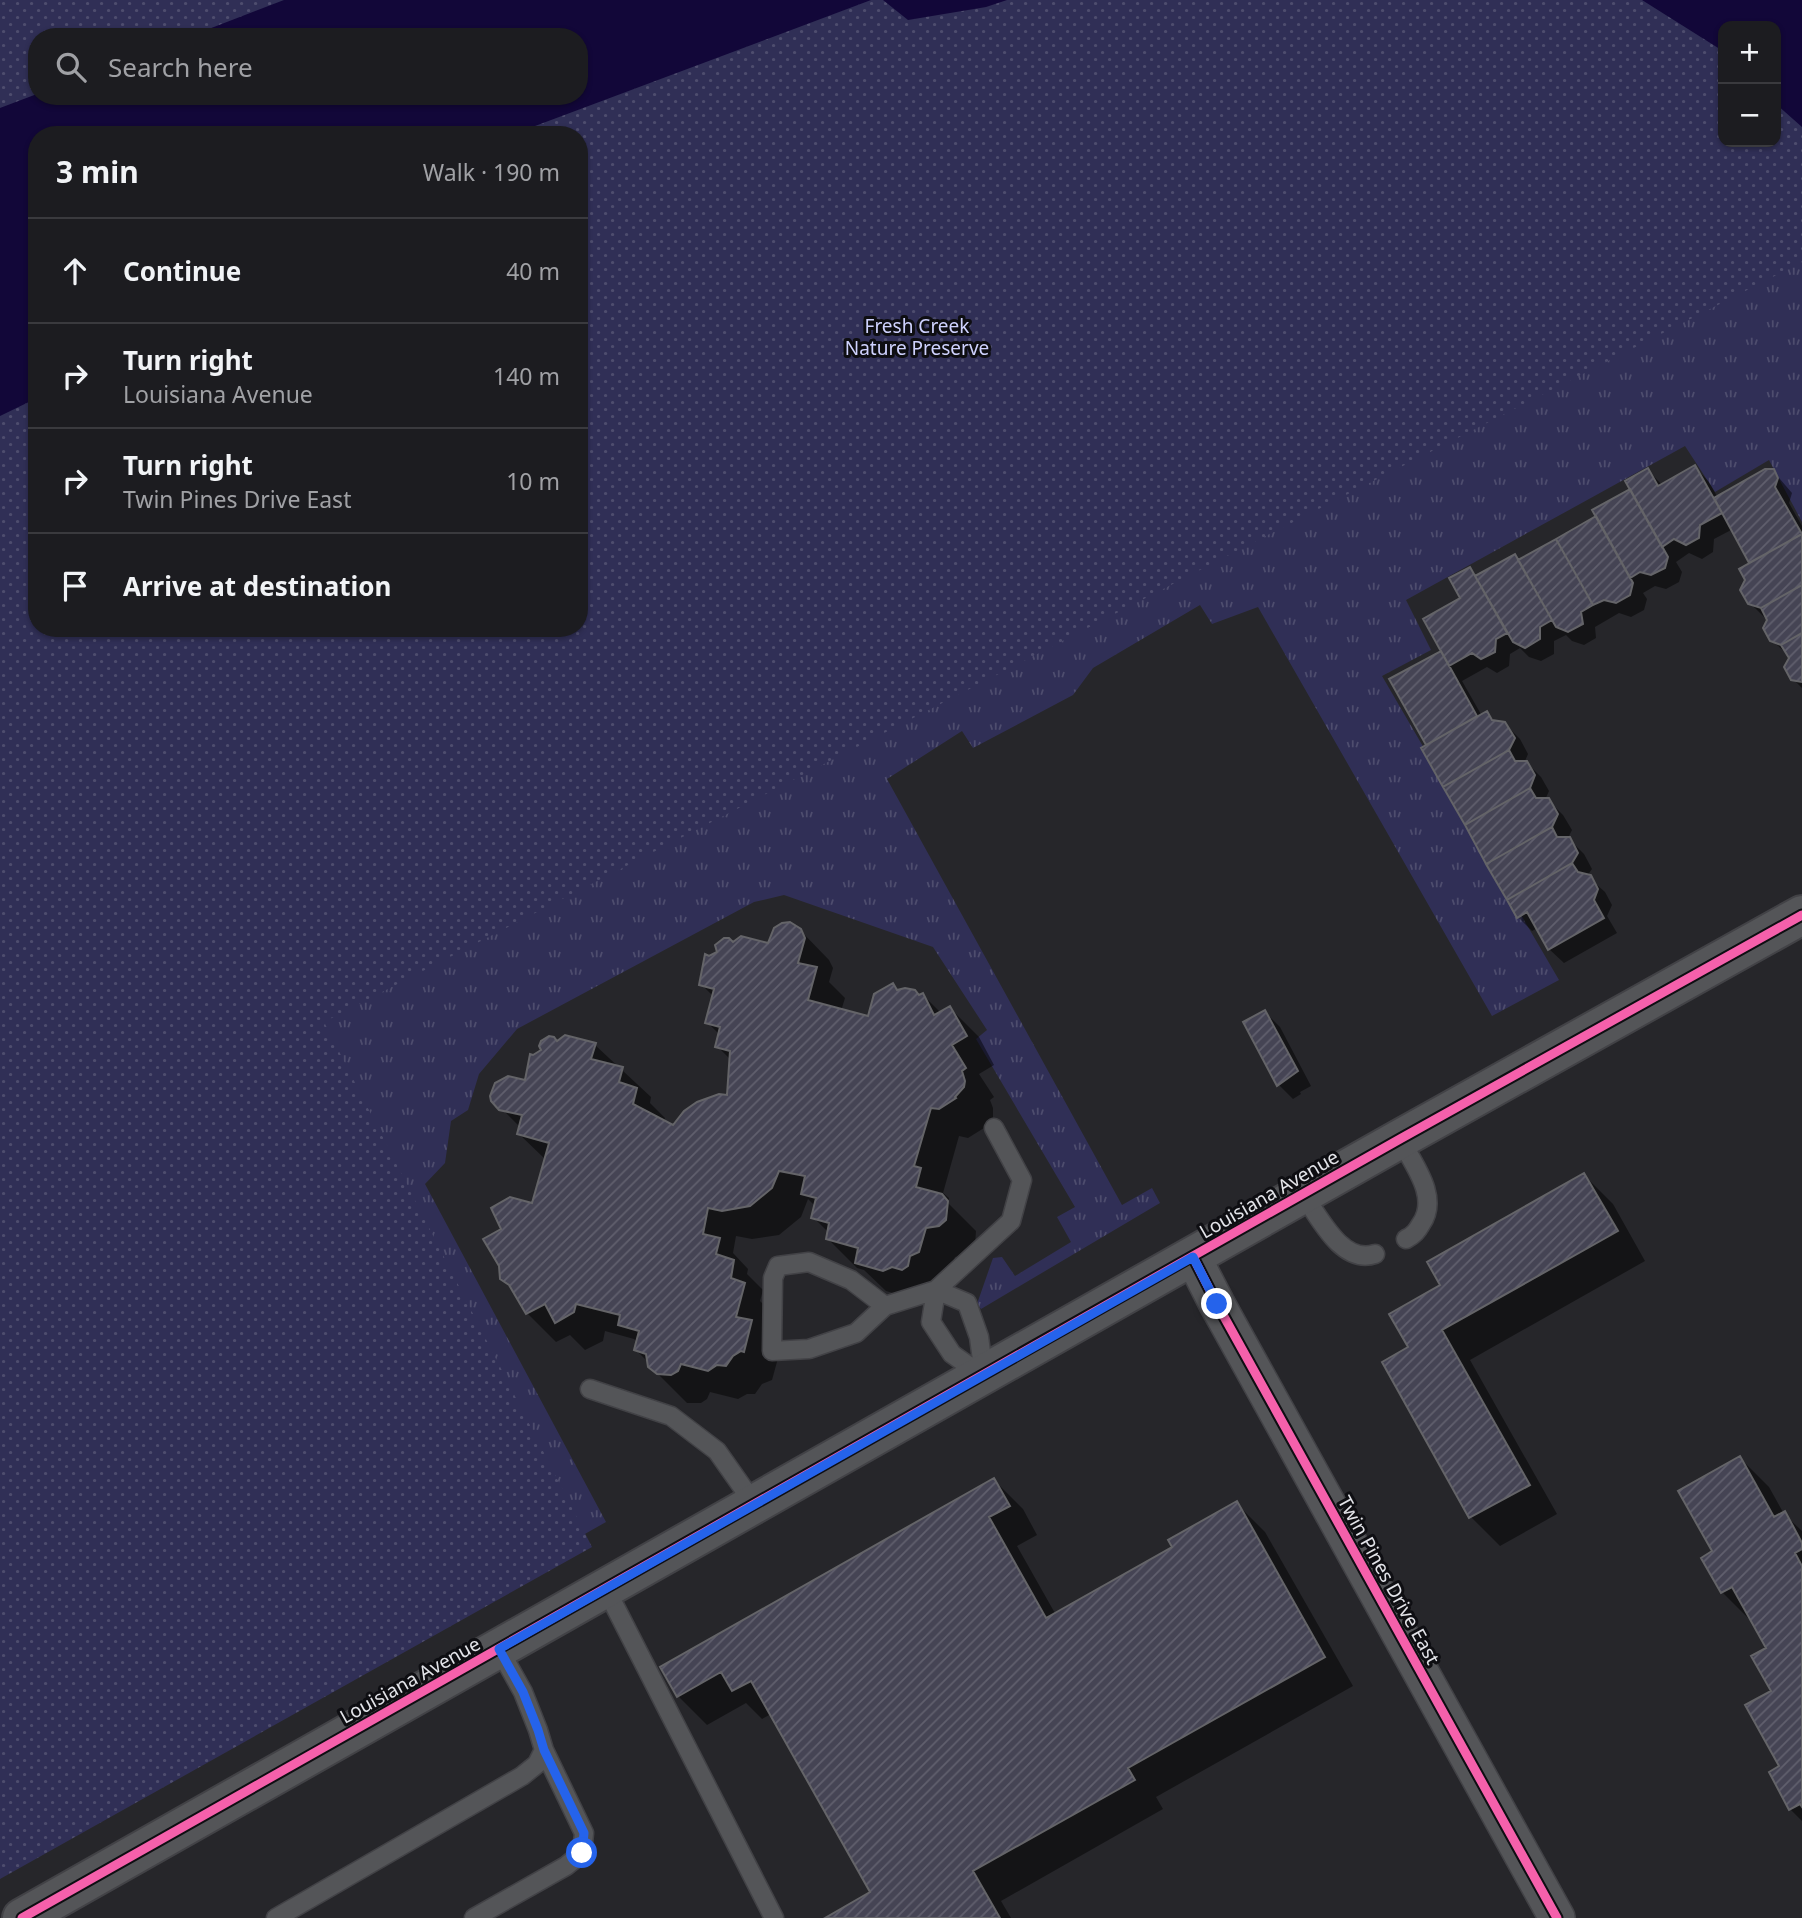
<!DOCTYPE html>
<html lang="en">
<head>
<meta charset="utf-8">
<style>
  body { margin:0; font-family:"Noto Sans",sans-serif; background:#252529; color:#f1f3f6 }
  .controls { position:absolute; right:21px; top:21px; display:grid; overflow:hidden; border-radius:14px; box-shadow:0 2px 5px #0004 }
  .controls button { width:63px; height:63px; display:grid; place-items:center; padding:0; border:0; border-bottom:2px solid #3a3a3e; background:#1c1c20; color:#f1f3f6; font:35px sans-serif }
  .stop { position:absolute; width:21px; height:21px; margin:-16px; border:5px solid #2563eb; border-radius:50%; background:#fff }
  .stop.end { background:#2563eb; border-color:#fff; box-shadow:0 2px 7px #0008 }
  .list { margin:0; padding:0; list-style:none }
  h2 { display:flex; justify-content:space-between; align-items:center; height:91px; margin:0; padding:0 28px; font-size:30px }
  h2 small { font-size:23px; font-weight:400; color:#a0a1a5 }
  .list li { display:grid; grid-template-columns:46px 1fr auto; gap:21px; align-items:center; box-sizing:border-box; height:105px; padding:0 28px; border-top:2px solid #3a3a3e }
  .list b { display:block; font-size:26px; white-space:nowrap }
  .list p { margin:0; font-size:23px; white-space:nowrap; color:#a0a1a5 }
  .list em { font-size:23px; font-style:normal; color:#a0a1a5 }
  .icon { flex:none; width:38px; height:38px; fill:none; stroke:currentColor; stroke-width:2; stroke-linecap:round; stroke-linejoin:round }
  .map { position:relative; flex:none; width:1802px; height:1918px; overflow:hidden }
  .search { position:absolute; background:#1c1c20; box-shadow:0 2px 5px #0004; left:28px; top:28px; width:560px; height:77px; display:flex; align-items:center; gap:18px; box-sizing:border-box; padding:0 24px; border-radius:28px; color:#a0a1a5; font-size:26px }
  .panel { position:absolute; background:#1c1c20; box-shadow:0 2px 5px #0004; left:28px; top:126px; width:560px; height:511px; border-radius:28px }
  .map>svg:first-child { display:block }
  .grass { fill:url(#grass-tufts) }
  .park { fill:url(#park-dots) }
  .water { fill:#120739 }
  .shadow { fill:#0007 }
  .building { fill:url(#building-hatch); stroke:#646468; stroke-width:2 }
  .lines { fill:none; stroke-linecap:round; stroke-linejoin:round }
  .lane-casing { stroke:#424246; stroke-width:21 }
  .street-casing { stroke:#424246; stroke-width:38 }
  .secondary-casing { stroke:#424246; stroke-width:42 }
  .lane { stroke:#545558; stroke-width:18 }
  .street { stroke:#545558; stroke-width:35 }
  .secondary { stroke:#545558; stroke-width:38 }
  .cycleway-casing { stroke:#0e0e12; stroke-width:13 }
  .cycleway { stroke:#f560ab; stroke-width:9 }
  .route { stroke:#2563eb; stroke-width:9 }
  .labels { text-anchor:middle; dominant-baseline:central; stroke-width:6; stroke-linejoin:round; paint-order:stroke }
  .park-label { font-size:19px; fill:#cfd2fe; stroke:#0e0e12 }
  .street-label { font-size:19px; fill:#e3e4e9; stroke:#0e0e12 }
</style>
</head>
<body>
<div class="map">
<svg width="1802" height="1918" viewBox="0 0 1802 1918">
  <defs>
    <pattern id="grass-tufts" width="24" height="20" patternUnits="userSpaceOnUse" patternTransform="scale(1.75)"><rect width="24" height="20" fill="#302f56"/><path d="M3 7l-1-3M5 7V3M7 7l1-3M15 17l-1-3M17 17v-4M19 17l1-3" fill="none" stroke="#4e4d6e"/></pattern>
    <pattern id="park-dots" width="8" height="8" patternUnits="userSpaceOnUse" patternTransform="scale(1.75)"><rect width="8" height="8" fill="#302f56"/><path d="M2 2h.1M6 6h.1" fill="none" stroke="#4e4d6e" stroke-width="1.8" stroke-linecap="round"/></pattern>
    <pattern id="building-hatch" width="6" height="6" patternUnits="userSpaceOnUse" patternTransform="scale(1.75)"><rect width="6" height="6" fill="#454454"/><path d="M-1 1l2-2M0 6l6-6M5 7l2-2" fill="none" stroke="#605f6d"/></pattern>
  </defs>
  <rect width="100%" height="100%" fill="#26262a"/>
  <path class="grass" d="M1723 142H1772L1802 145V522L1769 460 1715 492 1685 446 1406 600 1431 650 1382 676 1559 980 1492 1016 1258 607 1212 624 1200 605 1093 668 1073 695 973 748 962 731 887 779 1122 1205 1152 1188 1160 1203 981 1309 977 1304 993 1258 1002 1257 1015 1276 1071 1242 1057 1217 1075 1207 976 1039 987 1030 933 947 784 895 754 902 517 1029 479 1074 468 1110 451 1121 445 1163 425 1184 606 1522 0 1865V455L37 628H579Z"/>
  <path class="park" d="M0 0H350L260 37H37V96L0 143Z
    M800 0H1696L1723 26V142H1776V71L1802 86V262L1260 539 324 1022 592 1547 0 1879V383L37 365V628H579V135H452L579 96Z"/>
  <path class="water" d="M284 0H871L511 135H37V398L0 416V108L37 94V96H579V37H188Z
    M883 0H1007L986 7 908 20Z
    M1642 0H1802V127L1776 104V26H1723V51Z"/>
  <path class="shadow" d="M1695 467 1709 482 1718 498 1773 471 1792 493 1789 503 1802 526V688L1793 679 1790 656 1771 640 1770 619 1765 618 1749 602 1752 564 1733 529 1714 539 1713 552 1702 559 1689 553 1676 562 1682 572 1679 582 1666 589 1655 586 1643 593 1647 599 1644 610 1631 617 1619 613 1595 627 1596 638 1584 645 1572 641 1566 635 1554 641V654L1541 661 1529 657 1520 648 1510 654 1509 666 1497 673 1487 667 1462 681 1482 716 1487 713 1496 723 1505 724 1520 739 1528 754 1525 761 1541 777 1549 791 1545 800H1548L1563 815 1572 830 1568 838 1584 854 1592 869 1587 876 1605 892 1612 905 1607 916 1617 933 1564 963 1549 949 1538 928 1532 931 1518 917 1391 680 1443 651 1462 599 1469 569 1477 577 1520 562 1598 517 1633 490 1648 470 1662 485Z
    M800 930 829 960 833 968 829 982 845 998 841 1011 869 1018 893 986 899 991 919 997 923 995 941 1013 950 1008 979 1037 994 1065 979 1074 994 1097 990 1100 993 1108V1117L984 1128 968 1138 959 1136 943 1193 949 1198 948 1203 976 1231 975 1245 968 1254 955 1257 947 1280 913 1299 886 1291 864 1270 857 1268 828 1239 829 1233 813 1217 816 1207 808 1199 801 1217 779 1235 752 1239 736 1236 733 1253 748 1269 747 1274 763 1290 760 1301 773 1314 780 1351 772 1380 762 1384 755 1394H747L738 1399 710 1392 707 1399 701 1403H687L650 1366 649 1363 636 1350 638 1343 634 1339 605 1331 603 1341 585 1350 570 1335 556 1342 527 1313 515 1292 502 1279 504 1230 534 1205 546 1160 519 1134 521 1128 493 1100 526 1083 543 1051 558 1043 595 1045 651 1097 650 1103 665 1118 664 1122 674 1127 729 1097 731 1060 717 1046 720 1035 707 1022 714 997 701 984 709 958 733 944 769 945Z
    M1265 1012 1280 1027 1311 1086 1300 1092 1301 1094 1293 1099 1279 1085Z
    M1584 1175 1613 1204 1645 1261 1470 1360 1557 1514 1500 1546 1471 1517 1384 1363 1410 1348 1442 1286Z
    M1740 1458 1769 1487 1784 1514 1802 1531V1821L1790 1809 1782 1767 1768 1649 1751 1621 1722 1592 1714 1552Z
    M994 1480 1023 1509 1037 1535 1017 1546 1056 1615 1174 1548 1236 1503 1265 1532 1353 1686 1156 1797 1163 1809 1001 1901 1011 1918H829L873 1893 771 1714 762 1719 746 1703 707 1725 678 1696Z"/>
  <path class="building" d="M1695 465 1722 513 1700 525 1699 538 1686 545 1674 539 1662 547 1625 481 1648 468 1658 486Z
    M1765 469H1774L1778 478 1775 487 1802 534 1749 563 1714 498Z
    M1630 489 1668 557 1665 568 1651 575 1640 572 1630 578 1592 510Z
    M1596 516 1633 583 1630 595 1616 603 1604 600 1593 605 1556 539Z
    M1802 534V585L1761 608 1748 604 1740 590 1745 580 1739 569Z
    M1556 539 1593 605 1581 612 1583 624 1568 632 1556 627 1518 560Z
    M1515 554 1552 620 1540 627V639L1525 648 1513 642 1475 576Z
    M1470 567 1507 633 1496 639 1495 652 1481 659 1472 653 1449 666 1423 619 1460 598 1449 578Z
    M1802 585V633L1781 645 1770 641 1763 628 1767 620 1761 608Z
    M1802 633V682L1791 680 1784 667 1789 658 1781 645Z
    M1441 651 1477 716 1426 745 1389 679Z
    M1487 711 1492 720 1505 722 1515 738 1509 750 1443 787 1421 748Z
    M1509 750 1515 761H1527L1535 775 1530 788 1465 825 1443 787Z
    M1530 788 1536 798H1549L1558 814 1552 827 1486 864 1465 825Z
    M1552 827 1557 837H1570L1578 853 1572 863 1507 900 1486 864Z
    M1572 863 1578 872 1591 875 1598 889 1594 900 1604 918 1548 950 1527 912 1517 918 1507 900Z
    M790 922 801 929 805 938 798 963 817 967 808 1000 868 1016 874 994 893 983 897 990 905 988 915 990 919 995 923 993 934 1015 950 1006 967 1036 952 1045 966 1068 962 1071 965 1081 964 1087 955 1097 956 1098 939 1109 931 1108 914 1166 921 1168 916 1187 942 1194 948 1201 946 1220 939 1226 926 1228 919 1252 910 1256 908 1266 902 1270 892 1267 883 1271 855 1263 858 1248 826 1239 829 1223 811 1218 816 1198 801 1194 805 1176 779 1171 772 1188 750 1206 722 1211 708 1208 703 1234 720 1238 716 1254 734 1260 731 1278 745 1283 736 1317 752 1320 744 1352 741 1351 733 1356 726 1366 717 1365 708 1371 681 1364 678 1371 671 1375 657 1374 648 1367 646 1354 634 1350 639 1331 618 1325 620 1315 576 1304 574 1312 555 1323 545 1304 526 1314 509 1285 500 1279 499 1266 483 1239 501 1229 491 1208 510 1197 532 1203 549 1143 517 1134 522 1115 499 1110 491 1101 490 1096 495 1083 508 1076 525 1080 530 1054 533 1055 541 1050 539 1046 541 1041 549 1036 554 1037 557 1041 565 1035 596 1043 591 1059 623 1067 619 1082 637 1088 633 1104 673 1125 684 1111 697 1102 719 1094 727 1095 730 1051 715 1047 720 1027 705 1023 714 989 699 985 705 954 709 956 717 952 715 945 724 938H729L733 942 741 936 768 943 774 928 782 923Z
    M1265 1010 1298 1071 1277 1086 1243 1022Z
    M1584 1173 1618 1231 1442 1330 1530 1485 1469 1518 1382 1362 1408 1347 1389 1314 1440 1285 1427 1262Z
    M1740 1456 1774 1517 1785 1511 1802 1543V1549L1795 1553 1802 1566V1807L1800 1804 1789 1810 1769 1772 1779 1766 1745 1705 1771 1691 1751 1656 1766 1648 1732 1587 1721 1593 1701 1558 1712 1551 1678 1491Z
    M994 1478 1010 1506 989 1517 1046 1618 1172 1547 1168 1540 1237 1501 1325 1657 1128 1768 1135 1780 973 1871 1000 1918H825L870 1892 751 1681 732 1691 721 1672 677 1697 660 1667Z"/>
  <g class="lines">
    <defs>
      <path id="lane" d="M1400 1139C1413 1164 1440 1197 1421 1224 1417 1231 1414 1235 1406 1239
        M1303 1194C1319 1217 1342 1265 1375 1254
        M936 1290 931 1322 952 1354 983 1376
        M936 1290 967 1303 979 1337 984 1375
        M885 1306 851 1280 809 1262 778 1266 773 1278 772 1351 809 1349 856 1333 885 1306 936 1290 1011 1221 1022 1180 994 1128
        M590 1389 671 1416 717 1451 755 1505
        M606 1589 774 1918
        M276 1918 522 1776 537 1764 544 1750
        M474 1918 566 1866 582 1853 584 1833 544 1750 538 1730 523 1692 499 1649"/>
      <path id="street" d="M1193 1257 1217 1304 1557 1918"/>
      <path id="secondary" d="M22 1918 1400 1139 1802 915"/>
    </defs>
    <use href="#lane" class="lane-casing"/>
    <use href="#street" class="street-casing"/>
    <use href="#secondary" class="secondary-casing"/>
    <use href="#lane" class="lane"/>
    <use href="#street" class="street"/>
    <use href="#secondary" class="secondary"/>
    <defs>
      <path id="cycleway" d="M1193 1257 1217 1304 1557 1918
        M22 1918 1400 1139 1802 915"/>
    </defs>
    <use href="#cycleway" class="cycleway-casing"/>
    <use href="#cycleway" class="cycleway"/>
  </g>
  <g class="lines">
    <path class="route" d="M582 1853 584 1833 544 1750 538 1730 523 1692 499 1649 1193 1257 1217 1304"/>
  </g>
  <g class="labels">
    <g class="park-label">
      <text x="917" y="326">Fresh Creek<tspan x="917" dy="22">Nature Preserve</tspan></text>
    </g>
    <g class="street-label">
      <text transform="translate(1269 1194) rotate(-30)">Louisiana Avenue</text>
      <text transform="translate(1389 1580) rotate(61)">Twin Pines Drive East</text>
      <text transform="translate(410 1680) rotate(-29)">Louisiana Avenue</text>
    </g>
  </g>
</svg>
<div class="controls">
<button>+</button>
<button>−</button>
</div>
<div class="stop" style="left:582px;top:1853px"></div>
<div class="stop end" style="left:1217px;top:1304px"></div>
<div class="search"><svg class="icon" aria-label="search" viewBox="0 0 24 24"><circle cx="10" cy="10" r="6"/><path d="M15 15l6 6"/></svg>Search here</div>
<section class="panel">
<h2>3 min<small>Walk · 190 m</small></h2>
<ul class="list">
<li><svg class="icon" aria-label="ahead" viewBox="0 0 24 24"><path d="M12 20V5M6 11l6-6 6 6"/></svg><div><b>Continue</b></div><em>40 m</em></li>
<li><svg class="icon" aria-label="right" viewBox="0 0 24 24"><path d="M7 20v-9h11M14 6l5 5-5 5"/></svg><div><b>Turn right</b><p>Louisiana Avenue</p></div><em>140 m</em></li>
<li><svg class="icon" aria-label="right" viewBox="0 0 24 24"><path d="M7 20v-9h11M14 6l5 5-5 5"/></svg><div><b>Turn right</b><p>Twin Pines Drive East</p></div><em>10 m</em></li>
<li><svg class="icon" aria-label="arrive" viewBox="0 0 24 24"><path d="M6 21V4h12l-3 4 3 4H6"/></svg><div><b>Arrive at destination</b></div></li>
</ul>
</section>
</div>
</body>
</html>
